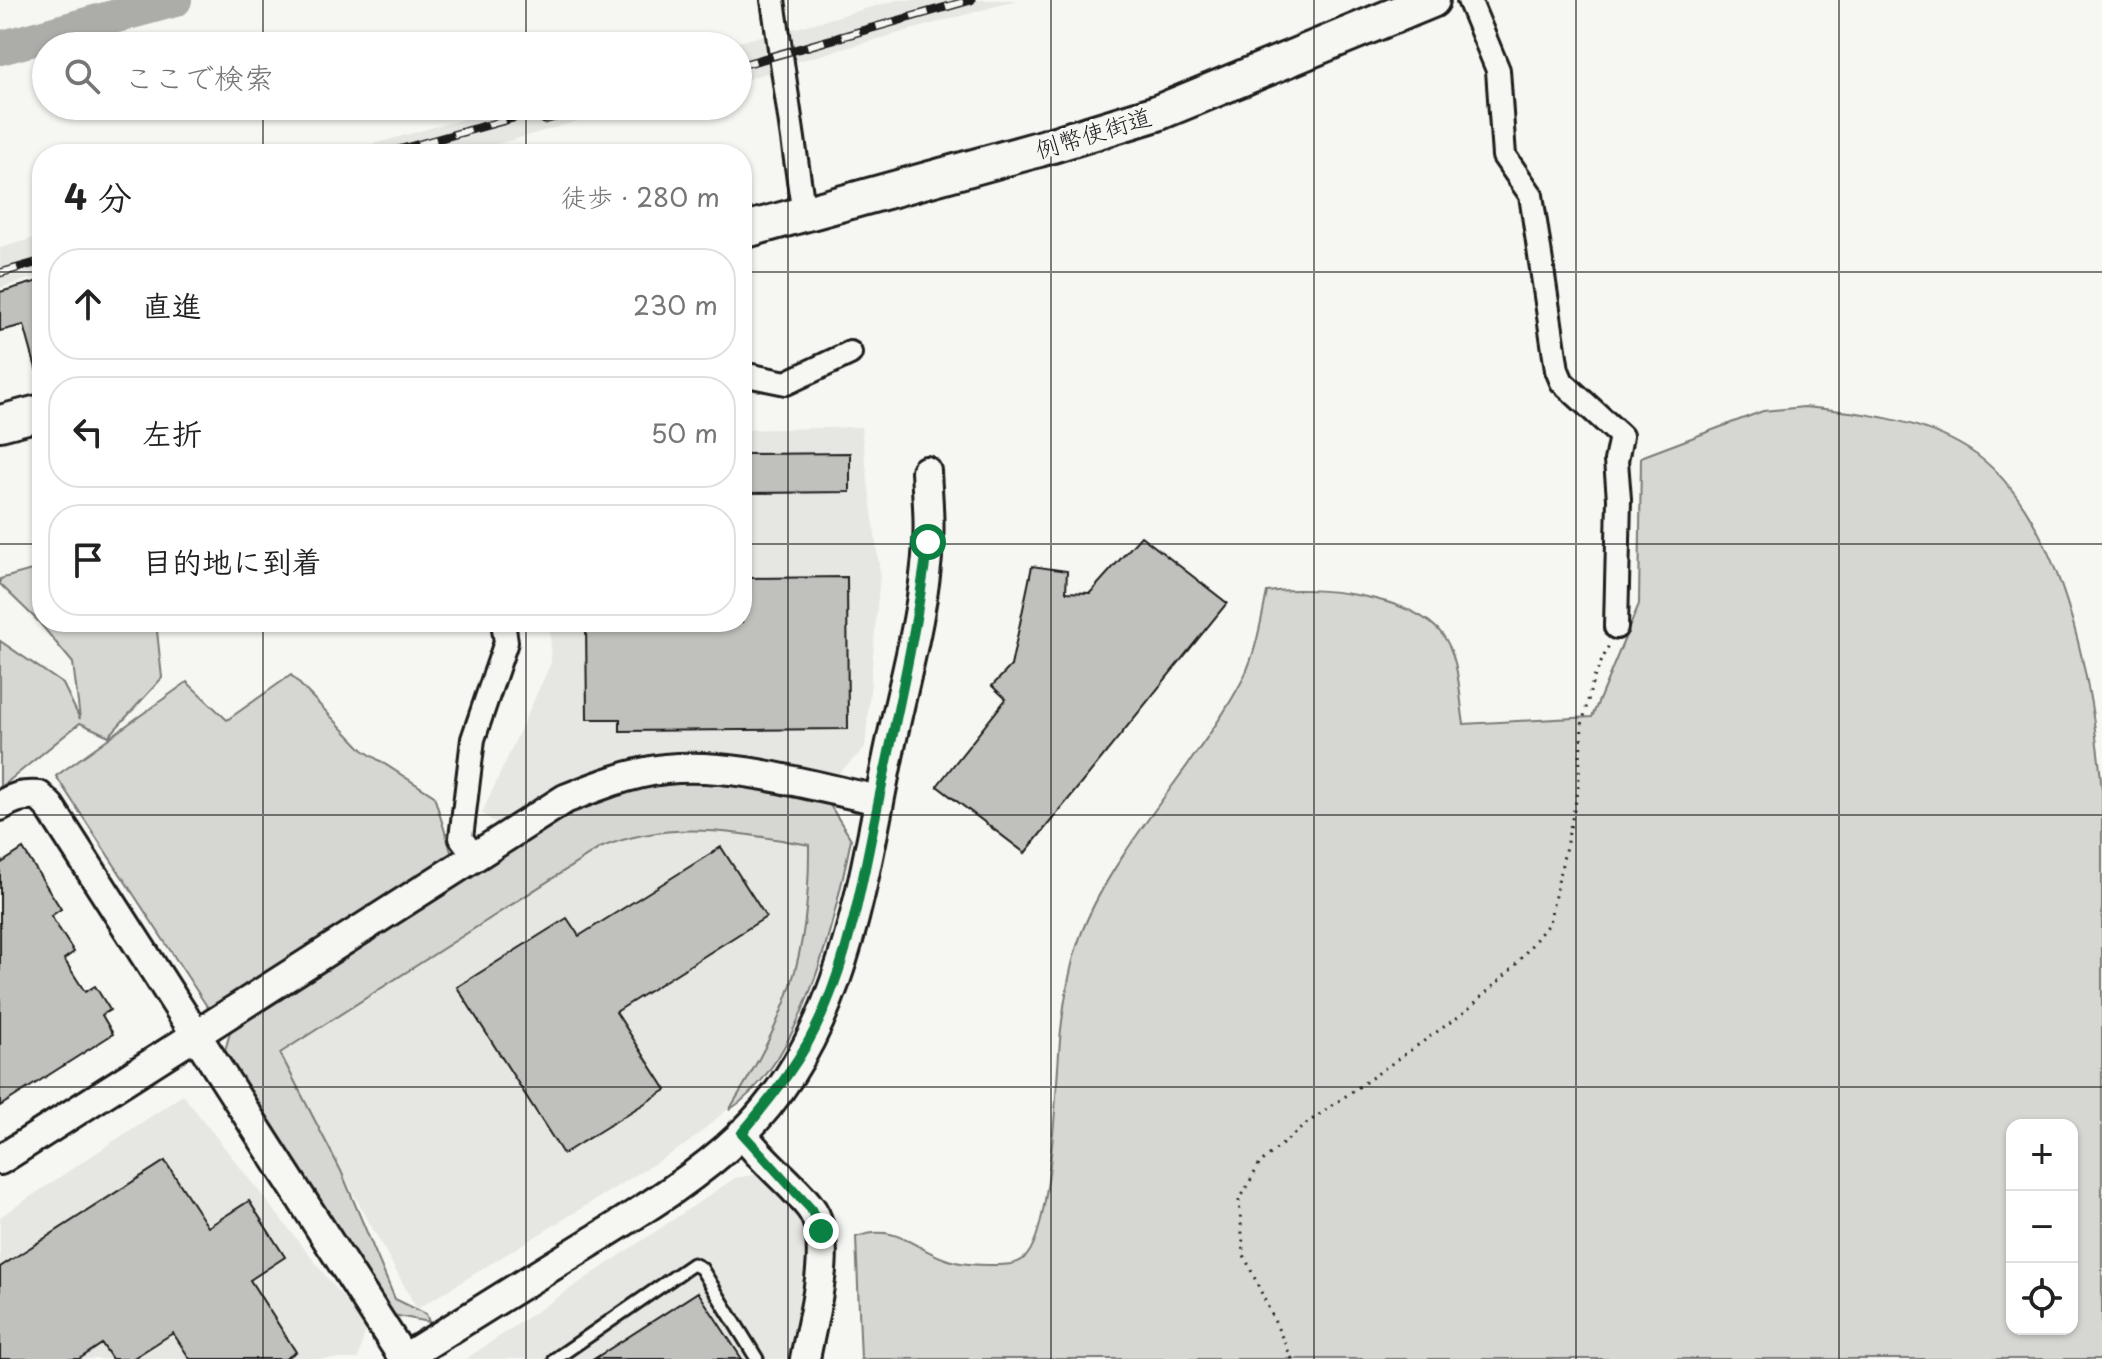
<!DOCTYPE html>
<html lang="ja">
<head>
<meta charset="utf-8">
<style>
  body { margin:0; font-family:"Playpen Sans","Klee One",sans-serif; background:#f6f6f6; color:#222 }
  .controls { position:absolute; right:24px; bottom:24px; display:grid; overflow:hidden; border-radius:16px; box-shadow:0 2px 6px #0004 }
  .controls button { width:72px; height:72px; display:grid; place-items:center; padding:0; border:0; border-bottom:2px solid #e0e0e0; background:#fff; color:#222; font:40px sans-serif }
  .stop { position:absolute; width:24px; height:24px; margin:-18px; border:6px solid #0b8043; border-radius:50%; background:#fff }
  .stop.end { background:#0b8043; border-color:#fff; box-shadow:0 2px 8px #0008 }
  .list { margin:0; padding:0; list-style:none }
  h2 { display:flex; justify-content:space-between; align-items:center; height:104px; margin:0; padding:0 32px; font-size:34px }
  h2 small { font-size:26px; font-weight:400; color:#767676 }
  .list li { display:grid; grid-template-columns:52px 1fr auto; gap:24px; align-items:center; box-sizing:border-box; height:112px; margin:0 16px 16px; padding:0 16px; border:2px solid #e0e0e0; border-radius:32px }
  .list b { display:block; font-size:30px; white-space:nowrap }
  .list em { font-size:26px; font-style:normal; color:#767676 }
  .icon { flex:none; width:44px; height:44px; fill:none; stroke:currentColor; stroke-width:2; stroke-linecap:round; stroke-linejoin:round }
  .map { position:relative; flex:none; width:2102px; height:1359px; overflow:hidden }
  .search { position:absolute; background:#fff; box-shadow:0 2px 6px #0004; left:32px; top:32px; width:720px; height:88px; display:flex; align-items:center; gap:20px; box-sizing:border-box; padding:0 28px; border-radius:44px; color:#767676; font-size:30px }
  .panel { position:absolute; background:#fff; box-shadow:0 2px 6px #0004; left:32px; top:144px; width:720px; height:488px; border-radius:32px }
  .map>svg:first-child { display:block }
  .built { fill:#e6e6e2 }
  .green { fill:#d6d6d2; stroke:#797977; stroke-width:2; fill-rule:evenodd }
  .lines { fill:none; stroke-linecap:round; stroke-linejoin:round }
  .river { stroke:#acaca9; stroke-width:34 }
  .building { fill:#c0c0bd; stroke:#1c1c1c; stroke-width:2 }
  .service-casing { stroke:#1c1c1c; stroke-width:17 }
  .minor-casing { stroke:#1c1c1c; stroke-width:28 }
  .tertiary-casing { stroke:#1c1c1c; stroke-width:34 }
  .primary-casing { stroke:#1c1c1c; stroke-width:40 }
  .path { stroke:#1c1c1c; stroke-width:3; stroke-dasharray:2 6; stroke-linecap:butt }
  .service { stroke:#f6f6f2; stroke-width:11 }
  .minor { stroke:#f6f6f2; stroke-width:22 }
  .tertiary { stroke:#f6f6f2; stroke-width:28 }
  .primary { stroke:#f6f6f2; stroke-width:34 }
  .rail-casing { stroke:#1c1c1c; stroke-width:9 }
  .rail { stroke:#f6f6f2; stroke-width:6; stroke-dasharray:18; stroke-linecap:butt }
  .route { stroke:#0b8043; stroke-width:10 }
  .grid { fill:none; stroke:#1c1c1c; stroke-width:2; stroke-opacity:0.55 }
  .labels { text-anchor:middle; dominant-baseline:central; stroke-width:7; stroke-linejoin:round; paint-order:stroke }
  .street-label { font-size:24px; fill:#1c1c1c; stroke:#f6f6f2 }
</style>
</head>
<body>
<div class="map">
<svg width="2102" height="1359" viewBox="0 0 2102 1359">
  <rect width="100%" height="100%" fill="#f6f6f2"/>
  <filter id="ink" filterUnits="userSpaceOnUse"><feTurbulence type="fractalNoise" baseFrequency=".0125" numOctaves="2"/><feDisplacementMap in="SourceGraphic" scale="16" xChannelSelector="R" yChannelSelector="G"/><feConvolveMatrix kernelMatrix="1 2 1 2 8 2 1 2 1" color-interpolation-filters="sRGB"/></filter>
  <g filter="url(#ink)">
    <path class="built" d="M897 0H1018L788 64 782 32Z
      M768 34 772 71 738 82V46H725Z
      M510 106H630L463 154H338Z
      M42 236V275L0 288V248Z
      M861 427 880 573 865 748 837 775 733 754H668L614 763 567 780 499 826 482 813 551 663 550 622H742V430Z
      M661 824 813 837 812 929 791 1009 745 1094 688 1143 417 1309 274 1049 606 841Z
      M183 1095 366 1327 358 1359H0V1217Z
      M758 1174 797 1212 807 1231 810 1254 792 1359H466L735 1178Z"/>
    <path class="green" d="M1804 407C1859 412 1920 419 1968 449 2063 509 2093 687 2102 791V1359H861L856 1237C900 1222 914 1251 952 1261 965 1265 980 1265 994 1265 1004 1265 1015 1265 1023 1259 1053 1239 1056 1071 1061 1030 1064 1003 1069 972 1077 946 1104 860 1192 771 1237 690 1255 660 1260 626 1267 592 1314 585 1411 595 1442 634 1460 657 1459 696 1464 724L1592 717 1639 604 1641 457 1763 411ZM2012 1125H2072V1329H2012Z
      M42 567V622H150L157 631 162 678 109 736 80 723 0 788V641L63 684 80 719 73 663 38 621 0 584V579Z
      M291 675 363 750 434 796 453 858 210 1011 56 776 187 682 227 720Z
      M702 781 735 783 828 802 851 839C835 920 803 1062 729 1110 787 1017 810 956 809 845 737 832 669 819 600 848L280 1053 341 1171 395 1299 426 1314 429 1322 388 1314 224 1054 231 1029 565 814C611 794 652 784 702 781Z"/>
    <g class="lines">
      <path class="river" d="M0 48 175 0"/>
    </g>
    <path class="building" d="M42 280V372H37L24 325 0 331V292Z
      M850 453V492L742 493V454Z
      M1141 536 1227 603 1025 853 937 786 1006 699 992 686 1011 666 1032 566 1067 571 1066 592 1090 593Z
      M847 577 848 729 620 731V719H587L586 622H742V578Z
      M721 847 766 917 616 1012 666 1090 563 1154 457 987 567 918 579 936Z
      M23 849 61 909 51 916 74 952 64 959 85 992 95 986 110 1010 102 1015 113 1034 0 1106V864Z
      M165 1161 208 1227 249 1201 285 1257 250 1280 296 1352 285 1359H190L173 1333 132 1359H112L102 1344 79 1359H0V1267Z
      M698 1292 742 1359H594Z"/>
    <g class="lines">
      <defs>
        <path id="service" d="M555 1359 693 1264 701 1268 757 1359"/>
        <path id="minor" d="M773 0 804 215
          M1469 0 1498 70 1504 156 1531 195 1557 370 1562 382 1621 436 1616 461 1619 499 1616 627
          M742 374 786 383 850 353
          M475 857 461 838 473 739 506 642 503 622"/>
        <path id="tertiary" d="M0 806C14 797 22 795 39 796L50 807 404 1359
          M742 1133C761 1161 790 1181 810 1207 836 1241 812 1319 805 1359
          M0 1160 565 799C598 786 630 773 665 769 736 762 810 786 879 800
          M403 1359C465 1320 526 1282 588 1244 641 1211 696 1178 741 1135 843 1037 861 888 888 757 902 687 924 615 928 543 930 520 927 494 926 471"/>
        <path id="primary" d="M742 231 1039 149 1157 113 1432 0
          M0 423 42 412"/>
      </defs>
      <use href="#service" class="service-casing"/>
      <use href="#minor" class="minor-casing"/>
      <use href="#tertiary" class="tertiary-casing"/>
      <use href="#primary" class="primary-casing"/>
      <path class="path" d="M1292 1359 1244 1255 1239 1201 1260 1163 1306 1124 1465 1012 1514 967 1549 923 1578 792 1582 725 1593 680 1609 645"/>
      <use href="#service" class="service"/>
      <use href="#minor" class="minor"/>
      <use href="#tertiary" class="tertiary"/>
      <use href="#primary" class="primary"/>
      <defs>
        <path id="rail" d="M738 66 971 0
          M544 120 594 106
          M384 154 556 106
          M0 273 42 261"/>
      </defs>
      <use href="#rail" class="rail-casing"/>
      <use href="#rail" class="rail"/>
    </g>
  </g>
  <g class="lines" filter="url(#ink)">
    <path class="route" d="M821 1231 811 1209 742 1133C773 1096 804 1057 823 1012 853 943 865 867 880 794 898 710 917 627 928 542"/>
  </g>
  <path class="grid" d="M263 0V46M526 0V46M788 0V1359M1051 0V1359M1314 0V1359M1576 0V1359M1839 0V1359M263 106V154M526 106V154M0 272H42M742 272H2102M0 544H42M742 544H2102M263 622V1359M526 622V1359M0 815H2102M0 1087H2102"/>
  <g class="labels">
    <g class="street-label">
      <text transform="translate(1093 132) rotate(-17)">例幣使街道</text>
    </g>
  </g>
</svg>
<div class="controls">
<button>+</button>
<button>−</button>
<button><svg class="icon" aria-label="locate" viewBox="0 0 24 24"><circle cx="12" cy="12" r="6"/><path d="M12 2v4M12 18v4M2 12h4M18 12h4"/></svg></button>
</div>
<div class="stop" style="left:928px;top:542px"></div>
<div class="stop end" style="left:821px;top:1231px"></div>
<div class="search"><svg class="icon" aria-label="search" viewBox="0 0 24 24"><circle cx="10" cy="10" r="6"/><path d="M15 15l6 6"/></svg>ここで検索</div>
<section class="panel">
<h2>4 分<small>徒歩 · 280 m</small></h2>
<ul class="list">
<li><svg class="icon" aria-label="ahead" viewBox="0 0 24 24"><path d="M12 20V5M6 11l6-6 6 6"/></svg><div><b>直進</b></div><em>230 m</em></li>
<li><svg class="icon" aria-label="left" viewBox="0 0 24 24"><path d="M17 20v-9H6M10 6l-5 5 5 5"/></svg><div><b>左折</b></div><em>50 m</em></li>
<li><svg class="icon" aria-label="arrive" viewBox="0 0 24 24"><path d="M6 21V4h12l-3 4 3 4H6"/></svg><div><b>目的地に到着</b></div></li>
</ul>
</section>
</div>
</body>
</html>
